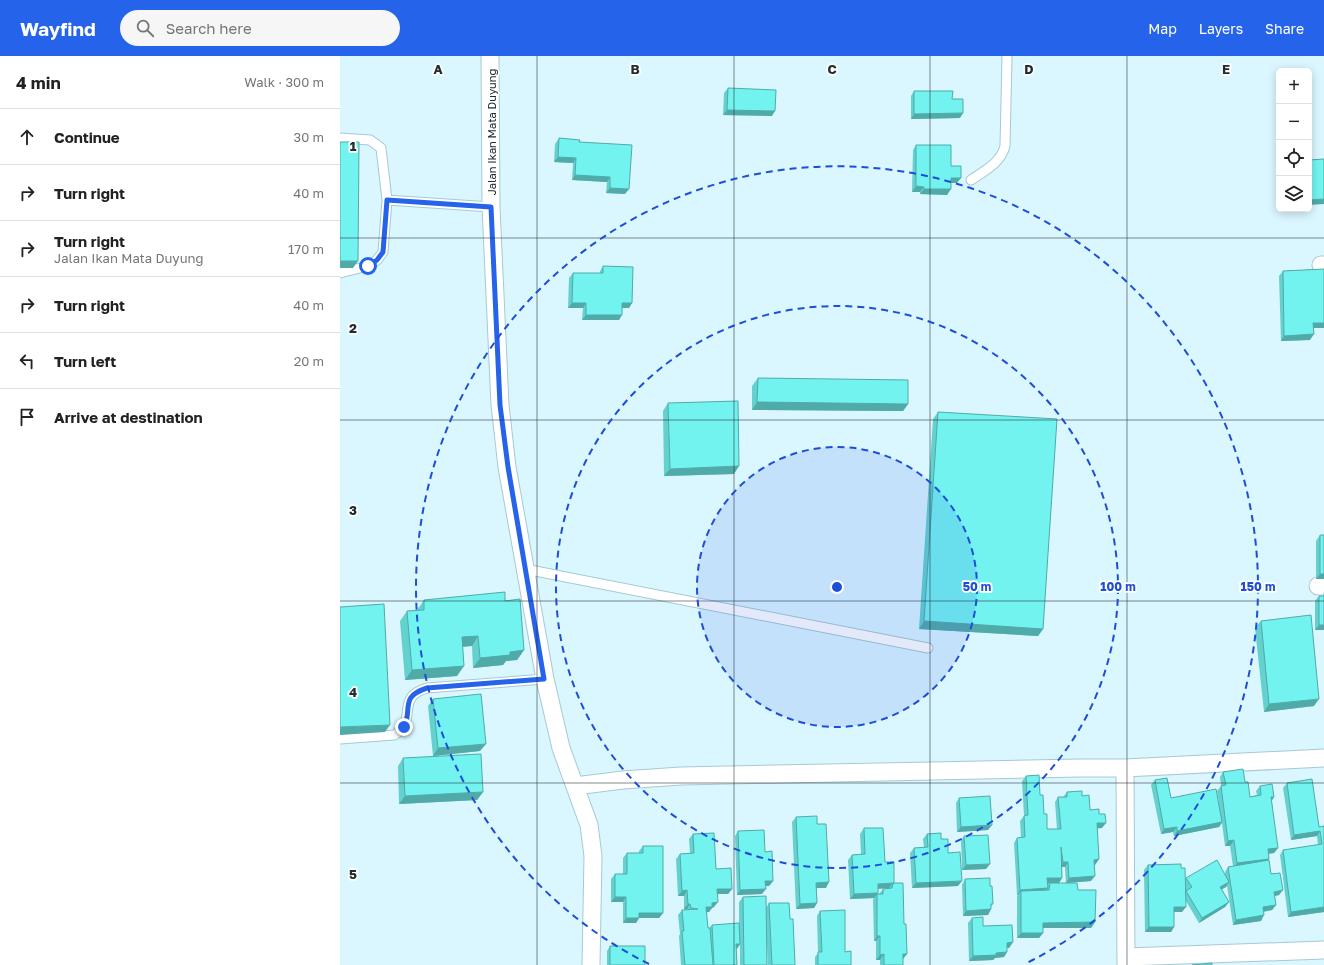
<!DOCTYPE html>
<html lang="en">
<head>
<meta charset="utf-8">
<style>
  body { margin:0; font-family:"Golos Text",sans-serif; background:#f6f6f6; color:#222 }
  .controls { position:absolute; right:12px; top:12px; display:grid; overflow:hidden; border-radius:6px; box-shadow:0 2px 10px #0003 }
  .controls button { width:36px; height:36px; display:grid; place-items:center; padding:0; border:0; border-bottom:1px solid #e0e0e0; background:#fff; color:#222; font:20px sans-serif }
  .stop { position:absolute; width:12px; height:12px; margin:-9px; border:3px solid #2563eb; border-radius:50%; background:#fff }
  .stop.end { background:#2563eb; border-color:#fff; box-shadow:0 1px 4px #0008 }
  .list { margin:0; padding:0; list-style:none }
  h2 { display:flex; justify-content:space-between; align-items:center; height:52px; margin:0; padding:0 16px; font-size:17px }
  h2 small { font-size:13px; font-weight:400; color:#767676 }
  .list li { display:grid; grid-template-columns:26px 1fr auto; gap:12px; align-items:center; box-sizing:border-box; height:56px; padding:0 16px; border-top:1px solid #e0e0e0 }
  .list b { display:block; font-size:15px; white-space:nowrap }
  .list p { margin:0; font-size:13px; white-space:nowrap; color:#767676 }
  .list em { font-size:13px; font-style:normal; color:#767676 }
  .icon { flex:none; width:22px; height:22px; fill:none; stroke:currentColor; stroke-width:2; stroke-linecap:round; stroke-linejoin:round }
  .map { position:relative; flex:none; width:984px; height:909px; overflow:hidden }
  header { display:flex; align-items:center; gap:24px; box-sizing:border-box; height:56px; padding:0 20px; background:#2563eb; color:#fff }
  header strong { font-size:19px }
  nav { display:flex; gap:22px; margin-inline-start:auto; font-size:14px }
  .search { width:280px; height:36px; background:#f6f6f6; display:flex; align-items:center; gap:10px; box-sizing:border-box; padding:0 14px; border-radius:22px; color:#767676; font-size:15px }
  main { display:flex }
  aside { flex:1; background:#fff }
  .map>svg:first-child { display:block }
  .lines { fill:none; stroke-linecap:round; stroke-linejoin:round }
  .service-casing { stroke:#a7c9d4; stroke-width:11 }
  .minor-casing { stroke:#a7c9d4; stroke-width:19 }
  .service { stroke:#fff; stroke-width:9 }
  .minor { stroke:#fff; stroke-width:17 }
  .wall { fill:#63d1ce; fill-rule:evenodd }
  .shaded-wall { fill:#50aaa8 }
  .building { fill:#73f3f0; stroke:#50aaa8 }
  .route { stroke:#2563eb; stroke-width:5 }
  .grid { fill:none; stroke:#202d31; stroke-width:1; stroke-opacity:0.55 }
  .ring { fill:none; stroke:#1d4ed8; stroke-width:2; stroke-dasharray:7 5 }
  .labels { text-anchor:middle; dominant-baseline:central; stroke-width:3.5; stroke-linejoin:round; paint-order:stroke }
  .street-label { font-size:11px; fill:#202d31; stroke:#fff }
  .grid-label { font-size:13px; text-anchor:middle; font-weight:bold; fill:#202d31; stroke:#fff; stroke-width:3.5; stroke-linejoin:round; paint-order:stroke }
  .centre { fill:#1d4ed8; stroke:#fff; stroke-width:2 }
  .ring-label { font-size:12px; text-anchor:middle; font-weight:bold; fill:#1d4ed8; stroke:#fff; stroke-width:3.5; stroke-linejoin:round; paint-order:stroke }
</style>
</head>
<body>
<header>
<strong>Wayfind</strong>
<div class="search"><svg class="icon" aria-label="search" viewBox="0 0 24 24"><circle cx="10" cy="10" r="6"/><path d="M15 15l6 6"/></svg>Search here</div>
<nav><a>Map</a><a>Layers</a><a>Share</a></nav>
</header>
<main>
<aside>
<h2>4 min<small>Walk · 300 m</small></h2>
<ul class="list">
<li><svg class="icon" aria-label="ahead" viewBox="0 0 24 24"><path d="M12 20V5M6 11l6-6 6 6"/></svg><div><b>Continue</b></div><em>30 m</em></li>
<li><svg class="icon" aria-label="right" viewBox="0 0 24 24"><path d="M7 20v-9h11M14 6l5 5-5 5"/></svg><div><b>Turn right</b></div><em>40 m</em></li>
<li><svg class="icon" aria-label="right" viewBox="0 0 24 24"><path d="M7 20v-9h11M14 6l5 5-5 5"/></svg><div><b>Turn right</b><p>Jalan Ikan Mata Duyung</p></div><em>170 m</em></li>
<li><svg class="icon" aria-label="right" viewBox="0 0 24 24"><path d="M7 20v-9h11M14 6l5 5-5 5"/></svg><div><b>Turn right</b></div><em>40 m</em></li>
<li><svg class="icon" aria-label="left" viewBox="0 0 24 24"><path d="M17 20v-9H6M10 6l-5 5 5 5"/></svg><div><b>Turn left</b></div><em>20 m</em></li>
<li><svg class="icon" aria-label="arrive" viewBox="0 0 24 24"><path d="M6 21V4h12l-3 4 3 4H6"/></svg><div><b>Arrive at destination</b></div></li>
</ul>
</aside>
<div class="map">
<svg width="984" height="909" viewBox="0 0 984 909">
  <rect width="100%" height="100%" fill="#daf6ff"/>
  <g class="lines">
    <defs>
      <path id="service" d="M0 82 30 84 41 92 47 144 43 196 37 204 28 210 0 217
        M631 124C644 115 661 107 665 90L667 0
        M47 144 151 151
        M185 513 588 592
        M0 683 54 679C57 677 61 675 64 671 66 668 66 663 67 659 68 643 71 637 87 632L205 623"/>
      <path id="minor" d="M150 0 151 151 160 349 167 411 205 623 221 692 249 769 253 800 251 909
        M981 209H984
        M978 530H984
        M785 712 786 909
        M235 730 283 724 341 720 740 712H785L984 702
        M786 901 984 894"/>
    </defs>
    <use href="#service" class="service-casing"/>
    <use href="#minor" class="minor-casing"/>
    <use href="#service" class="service"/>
    <use href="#minor" class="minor"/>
  </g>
  <path class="wall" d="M388 32 432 60 383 59 384 37Z
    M574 35 612 43 620 62 571 63V40Z
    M219 82 239 86 285 138 266 137 267 126 232 124 233 107 214 106 215 88Z
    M576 89 611 110 617 127H611L607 139 580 138V136H572L573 94Z
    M263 210 292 247 289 252H282L279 264H242L243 252H228L229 222 233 217H260V215Z
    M984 213V272H973L970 284 941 285 939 220 943 215Z
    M418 322 568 348 563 355 412 354V330Z
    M328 347 394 418 324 420 323 355Z
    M598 356 703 573 698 580 579 573 593 363Z
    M980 479H984V523H976V485Z
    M984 535V574H975V545L979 540H983Z
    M84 544 165 545 184 594 177 604 166 605 163 609 133 612 132 590 123 591 117 620 65 624 60 565 67 555 77 554Z
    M921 565 974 650 924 656 915 572Z
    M93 643 140 695 93 700 88 650Z
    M63 702 143 736 137 744 59 748 58 710Z
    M883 716 905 726 910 741 917 739 916 735 920 730 934 741 931 745 938 792 934 797 929 798V803L928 805 931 818 939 839 934 840 936 849 932 854 924 856 921 865 893 869 887 830 882 833 889 846 885 851 859 867 846 845 842 856H834V871L831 876H805L804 814 808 809 841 812 845 824 846 822 885 818V816L888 811 893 810 890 790H885L882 767 879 771 834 780 833 776 821 778 811 729 815 724 831 742 879 747 877 735 881 730 880 721Z
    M686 720 700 739 707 773H717L715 746 718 741H723L727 736 742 740 750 754 759 758 762 772H757L759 803 755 809H754L751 825 726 827 725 811H722V822L719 827 738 834 755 866 751 872H703V877L699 882H677V840L678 839H677L674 787 677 782H681L680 765 684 760 682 725Z
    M947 727 979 771 984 770V856L948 861 940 799 943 794 978 789 977 780 951 784 943 732Z
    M619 742 648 774 617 776 616 747Z
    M456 761 477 768 486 832H476L477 847 474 852 456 853 452 766Z
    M524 772 545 806 554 827 563 903V909H540V904H536V885H534L533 843 534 842 510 843 508 804 512 799 521 798 520 778ZM549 832 543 833 539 838H537L538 837V833Z
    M398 775 425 796 433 825 429 830H426L422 838 397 839 395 780Z
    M353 778 376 813 392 833 388 838H377L374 851 372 852 369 856H366L368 872H369L372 869 399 871V846L403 841 426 852 429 847 450 863 455 909H428L426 867 427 909H400V889L396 893 397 909H341L339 880 340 878 338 859 342 854H347L344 853V840H338L336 803 340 798 350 797 349 783Z
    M587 778 608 797 618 830 572 832 570 797 574 792 584 791 583 783Z
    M624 780 646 813 622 814 621 785Z
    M303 790 323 857 319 862H299L296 867H283V846H271V823L275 818H283V802L287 797H299V795Z
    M625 823 650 830 653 848 651 850V853L648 859 623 860 622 829Z
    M480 855 505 896 511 909H475V901L478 897 477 860Z
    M632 862 643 870 673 886 669 892H667V896L664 901 655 902 653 904 629 905 628 867Z
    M270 890 305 909H267V895Z"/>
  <path class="shaded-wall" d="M387 54 435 55 432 60 383 59Z
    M623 57 620 62 571 63 574 58Z
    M218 101 236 102 233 107 214 106Z
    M235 119 270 121 267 126 232 124Z
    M611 122H621L617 127H607Z
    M576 130 584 131 580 136H572Z
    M270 132 289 133 285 138 266 137Z
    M584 133H611L607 139 580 138Z
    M984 143V148L969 149V144Z
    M0 205H18L13 212H0Z
    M232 247H246L243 252H228Z
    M282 247H292L289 252H279Z
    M246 259H282L279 264H242Z
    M973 267H984V272H970Z
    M974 278 970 284 941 285 944 280Z
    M417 346 568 348 563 355 412 354Z
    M399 410 394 418 324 420 330 413Z
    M980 518H984V523H976Z
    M584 565 703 573 698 580 579 573Z
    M979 569H984V574H975Z
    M138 580 132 590 115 591 122 581Z
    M184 594 177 604 166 605 163 609 133 612 140 602 170 596Z
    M124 610 117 620 65 624 72 614Z
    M979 643 974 650 924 656 929 648Z
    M50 669 45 676 0 679V671Z
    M146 688 140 695 93 700 98 692Z
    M143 736 137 744 59 748 65 740Z
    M931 741H934L931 746Z
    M882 766 879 771 834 780 837 775Z
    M757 767H766L762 772 753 773Z
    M652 769 648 774 617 776 621 771Z
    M837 771 833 776 821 778 824 773Z
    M980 775 977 780 951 784 954 779Z
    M894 784 890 790H885L888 785Z
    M938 792 934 797 925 798 928 793Z
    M759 803 755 809H750L754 804Z
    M929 803 926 808 894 812 897 807Z
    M723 806H728L725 811H719Z
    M650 808 646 813 622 814 626 809Z
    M755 820 751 825 726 827 729 822Z
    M707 822H722L719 827H704Z
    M425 825H433L429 830H422Z
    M622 825 618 830 572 832 576 827Z
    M489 826 486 832H473L476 827Z
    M889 826 886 831 877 836 880 831Z
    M553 827 549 832 534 833 538 828Z
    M708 832 704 837 681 835 678 839H677L680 834Z
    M377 833H392L388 838H374Z
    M426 833 422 838 397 839 400 834Z
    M347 834 344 840H338L342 835Z
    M943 834 939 839 930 841 934 836Z
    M538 837 534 842 510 843 514 838Z
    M275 841H286L283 846H271Z
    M378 846 374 851 372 852 369 856 362 857 366 851 372 847Z
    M889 846 885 851 859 867 862 862Z
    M477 847 474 852 456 853 460 848Z
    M348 848H350L347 853H344Z
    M936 849 932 854 919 856 923 851Z
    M834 851H846L842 856H830Z
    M984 851V856L948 861 951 856Z
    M651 853 648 859 623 860 626 855Z
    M299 857H323L319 862H299L296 867H283L286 862Z
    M924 859 921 865 893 869 896 864Z
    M755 866 751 872H699L703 867Z
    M809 871H834L831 876H805Z
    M681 877H703L699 882H677Z
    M537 880H540L536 885H534Z
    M673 886 669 892H663L667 887Z
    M396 888H400L397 893H392Z
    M667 896 664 901 655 902 653 904 629 905 633 900 656 897Z
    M544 898 540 904H536L540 899Z
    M563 898H567L563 903Z"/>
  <path class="building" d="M388 32 436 34 435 55 387 54Z
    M574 35H613L612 43H623V57L574 58Z
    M219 82 240 84 239 86 292 89 289 133 270 132V121L235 119 236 102 218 101Z
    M0 86H19L18 205H0Z
    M576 89H611V110H621V122H611V133H584V131L576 130Z
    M984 103V143L969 144V104Z
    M263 210 293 211 292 247H282V259H246V247H232L233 217H263Z
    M984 213V267H973L974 278 944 280 943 215Z
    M418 322 568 324V348L417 346Z
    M398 345 399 410 330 413 328 347Z
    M598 356 717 363 703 573 584 565Z
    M980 479H984V518H980Z
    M165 536V545L180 543 184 594 170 596V599L140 602 138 580 122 581 124 610 72 614 67 555 84 554V544Z
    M979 540H984V569H979Z
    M44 548 50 669 0 671V551Z
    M971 559 979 643 929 648 921 565Z
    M141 638 146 688 98 692 93 643Z
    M141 698 143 736 65 740 63 702Z
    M903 713 905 726H908L910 741 921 739 920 730 932 728 934 741H931L938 792 928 793 929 803 897 807 894 784 888 785 881 730 886 729 883 716Z
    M699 719 700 739H703L704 758H707V773H721L718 741H727V736L742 735V740L749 739 750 754 759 753V758H765L766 767H757L759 803 754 804 755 820 729 822 728 806H723L721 791 722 822H707L708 832 680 834 677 782 685 781 684 760 688 759 686 720Z
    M827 722 831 742 876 733 882 766 837 775V771L824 773 815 724Z
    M972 723 979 771 984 770V851L951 856 943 794 982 788 980 775 954 779 947 727Z
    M650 740 652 769 621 771 619 742Z
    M477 760V768H486L489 826 476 827 477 847 460 848 456 761Z
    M524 772H543L545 806H554V827L538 828V837L514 838 512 799 525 798Z
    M424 774 425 796 432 795 433 825H425L426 833 400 834 398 775Z
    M374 777 376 813 391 812 392 833H377L378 846 372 847V851H366L368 872H370L373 909H345L342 875H344L342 854 358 853 351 852 350 848H348L347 834 342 835 340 798 354 797 353 778Z
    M601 777V783H608V797L620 796 622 825 576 827 574 792 588 791 587 778Z
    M648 779 650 808 626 809 624 780Z
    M303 790H323V857H299V862H286V841H275V818H287V797H303Z
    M877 804 889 826 880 831 889 846 862 862 846 835 852 831 846 822Z
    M929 804 931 818 940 817 943 834 934 836 936 849 923 851 924 859 896 864 888 811Z
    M841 808V812H845L846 851H834V871H809L808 809Z
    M650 822V830H652L653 848H651V853L626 855 625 823Z
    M553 827H563L564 868H566L567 898H563V909H544V898L540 899V880H537V838H543V833L552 832Z
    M710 827H737L738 834H756L755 866 703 867V877H681V835L709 834Z
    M426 840 427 909H404L403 841Z
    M429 847H449L450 863H453L455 909H432Z
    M505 854V896L511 895V909H478V896H482L480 855Z
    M643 861V870L672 869 673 886 667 887V896L656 897V899L633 900 632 862Z
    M399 867 400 888H396L397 909H374L372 869Z
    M270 890H305V909H270Z
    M872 907V909H852Z"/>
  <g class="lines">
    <path class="route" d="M28 210 37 204 43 196 47 144 151 151 160 349 168 411 204 623 87 632C59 641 73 653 64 671"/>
  </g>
  <path class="grid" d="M197 0V909M394 0V909M590 0V909M787 0V909M0 182H984M0 364H984M0 545H984M0 727H984"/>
  <circle cx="497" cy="531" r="140" fill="#1d4ed8" fill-opacity=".12"/>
  <g class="ring">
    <circle cx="497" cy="531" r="140"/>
    <circle cx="497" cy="531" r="281"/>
    <path d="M309 908A421 421 0 1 1 685 908"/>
  </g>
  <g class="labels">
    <g class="street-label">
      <text transform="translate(151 76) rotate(-90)">Jalan Ikan Mata Duyung</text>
    </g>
  </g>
  <g class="grid-label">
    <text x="98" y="18">A</text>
    <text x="295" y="18">B</text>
    <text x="492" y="18">C</text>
    <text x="689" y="18">D</text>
    <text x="886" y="18">E</text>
    <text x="13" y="95">1</text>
    <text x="13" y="277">2</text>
    <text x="13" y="459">3</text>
    <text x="13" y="641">4</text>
    <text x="13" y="823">5</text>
  </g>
  <circle cx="497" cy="531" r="6" class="centre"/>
  <g class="ring-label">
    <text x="637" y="535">50 m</text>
    <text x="778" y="535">100 m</text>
    <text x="918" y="535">150 m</text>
  </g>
</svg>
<div class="controls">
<button>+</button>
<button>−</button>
<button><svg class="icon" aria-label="locate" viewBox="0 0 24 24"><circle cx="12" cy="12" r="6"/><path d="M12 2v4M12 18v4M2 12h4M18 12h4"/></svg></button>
<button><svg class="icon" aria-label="layers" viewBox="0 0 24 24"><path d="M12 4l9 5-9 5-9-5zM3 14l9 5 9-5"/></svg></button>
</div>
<div class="stop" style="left:28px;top:210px"></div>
<div class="stop end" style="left:64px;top:671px"></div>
</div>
</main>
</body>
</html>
